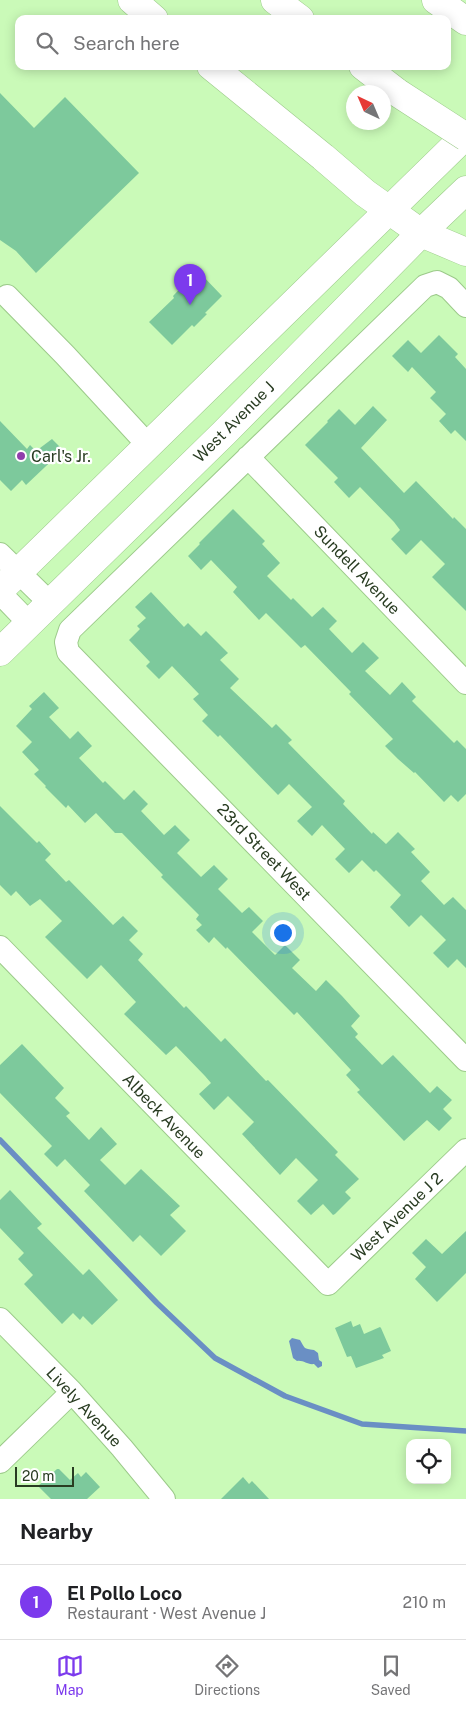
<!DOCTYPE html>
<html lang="en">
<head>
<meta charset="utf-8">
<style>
  body { margin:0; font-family:"Public Sans",sans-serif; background:#f6f6f6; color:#202124 }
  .controls { position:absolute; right:15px; bottom:15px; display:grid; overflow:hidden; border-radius:10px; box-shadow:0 2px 12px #0003 }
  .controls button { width:45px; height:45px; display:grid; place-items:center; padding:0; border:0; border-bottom:1px solid #e0e0e0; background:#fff; color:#202124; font:25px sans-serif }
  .compass { position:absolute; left:346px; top:85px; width:45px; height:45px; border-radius:50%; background:#fff; box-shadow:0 2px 12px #0003; rotate:316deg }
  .scale { position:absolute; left:15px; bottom:12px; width:59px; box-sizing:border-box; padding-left:5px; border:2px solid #293c22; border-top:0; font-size:14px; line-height:18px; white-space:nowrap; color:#293c22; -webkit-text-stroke:4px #fff; paint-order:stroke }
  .you { position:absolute; left:282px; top:932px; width:18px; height:18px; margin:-12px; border:4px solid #fff; border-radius:50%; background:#1a73e8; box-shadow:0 0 0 8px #1a73e833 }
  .badge { display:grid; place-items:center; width:32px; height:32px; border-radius:50%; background:#7c3aed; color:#fff; font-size:16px; font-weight:700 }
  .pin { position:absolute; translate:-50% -41px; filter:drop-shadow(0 1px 2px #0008) }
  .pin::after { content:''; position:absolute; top:26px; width:18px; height:15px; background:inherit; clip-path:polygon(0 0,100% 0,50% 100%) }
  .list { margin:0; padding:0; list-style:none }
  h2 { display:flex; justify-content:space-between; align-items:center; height:65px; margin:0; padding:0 20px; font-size:21px }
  h2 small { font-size:16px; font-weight:400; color:#757577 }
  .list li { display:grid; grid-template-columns:32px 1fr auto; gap:15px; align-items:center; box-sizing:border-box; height:75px; padding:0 20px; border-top:1px solid #e0e0e0 }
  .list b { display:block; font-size:19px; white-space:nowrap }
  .list p { margin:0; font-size:16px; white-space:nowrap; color:#757577 }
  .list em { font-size:16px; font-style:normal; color:#757577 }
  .icon { flex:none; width:28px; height:28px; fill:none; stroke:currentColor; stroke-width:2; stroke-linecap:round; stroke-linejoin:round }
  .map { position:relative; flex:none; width:466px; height:1499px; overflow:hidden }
  .search { position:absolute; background:#fff; box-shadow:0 2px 12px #0003; left:15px; right:15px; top:15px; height:55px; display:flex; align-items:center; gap:12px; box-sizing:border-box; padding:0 18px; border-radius:10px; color:#757577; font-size:19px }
  .sheet { height:140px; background:#fff }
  nav { display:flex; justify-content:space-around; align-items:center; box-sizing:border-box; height:70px; border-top:1px solid #e0e0e0; background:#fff; font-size:14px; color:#757577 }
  nav a { display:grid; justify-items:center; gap:2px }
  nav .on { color:#7c3aed }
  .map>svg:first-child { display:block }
  .water { fill:#6a8fc4 }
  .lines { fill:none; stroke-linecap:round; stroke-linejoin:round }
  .stream { stroke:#6a8fc4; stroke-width:5.5 }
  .building { fill:#7dc99c }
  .minor-casing { stroke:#9cca8a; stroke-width:24 }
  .major-casing { stroke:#9cca8a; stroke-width:29 }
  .highway-casing { stroke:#9cca8a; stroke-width:29 }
  .minor { stroke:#fff; stroke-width:22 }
  .major { stroke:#fff; stroke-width:28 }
  .highway { stroke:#fff; stroke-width:28 }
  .highway-bridge-casing { stroke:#9cca8a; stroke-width:29; stroke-linecap:butt }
  .highway-bridge { stroke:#fff; stroke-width:28 }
  .poi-dot { fill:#913eac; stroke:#fff; stroke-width:2 }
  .labels { text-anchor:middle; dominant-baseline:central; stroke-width:4.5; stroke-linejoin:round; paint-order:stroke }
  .street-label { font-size:16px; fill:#293c22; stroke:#fff }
  .poi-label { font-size:16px; fill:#293c22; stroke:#fff; text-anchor:start }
</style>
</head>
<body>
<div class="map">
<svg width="466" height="1499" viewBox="0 0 466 1499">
  <rect width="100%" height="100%" fill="#cafab8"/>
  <path class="water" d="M292 1338 300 1340C306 1350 303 1348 314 1350L318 1353 319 1360 322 1362V1366L318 1368 314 1364C307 1365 304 1360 297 1361L293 1358 289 1341Z"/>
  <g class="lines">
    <path class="stream" d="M0 1140 157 1303 215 1358 285 1396 362 1424 466 1431"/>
  </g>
  <path class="building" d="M0 93 34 128 65 97 139 173 36 273 16 251 0 240Z
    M200 273 222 296 205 313 207 314 194 327 192 325 172 345 149 322 174 298 173 296 189 279 191 282Z
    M439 335 458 354 455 357 466 369V441L455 430 451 434 439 421 446 414 430 398 436 392 412 367 408 372 392 356 408 340 421 353Z
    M373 406 387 420 361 448 404 493 416 481 453 519 454 517 466 529V611L432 577 445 564 421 540 406 555 391 539 400 530 394 522 360 487 349 498 334 482 338 478 305 445 328 422 327 421 339 409 355 425Z
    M0 421 27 449 30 445 36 451 52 439 63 450 26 485 22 480 11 491 0 480Z
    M233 509 265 541 262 544 280 563 267 576 291 600 293 598 312 617 323 607 337 621 329 629 352 653 363 642 379 658 365 671 390 695 402 682 416 697 412 701 454 743 457 740 466 749V794L458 802 451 795 444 802 415 772 414 773 398 759 385 746 393 739 349 694 351 692 305 645 301 648 266 613 259 620 233 592 237 587 211 560 201 570 188 556 200 544 199 543Z
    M151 592 184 627 188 623 201 636 206 631 228 653 220 660 239 679 230 688 272 728 276 724 292 740 288 743 345 801 343 804 372 834 373 832 386 844 398 832 415 849 411 852 430 872 421 881 444 905 453 897 466 910V968L457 959 448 968 433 953 446 940 421 915 409 927 390 907 401 895 376 870 374 872 362 860 349 873 335 859 345 849 322 825 312 836 297 821 312 807 289 784 278 795 220 735 218 737 202 721 208 715 193 699 199 694 172 666 159 679 146 666 150 662 129 640 140 629 137 626 146 618 135 607Z
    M44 692 59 708 49 717 70 739 78 731 92 746 79 758 103 783 105 781 124 800 134 790 148 804 141 811 164 835 175 825 190 840 177 853 201 877 214 865 228 879 218 889 242 913 249 907 263 921 252 932 275 955 285 945 300 960 292 968 316 991 326 980 342 996 360 1016 351 1026 358 1034 355 1037 382 1065 393 1055 430 1093 437 1086 452 1100 443 1109 452 1118 439 1131 427 1120 404 1141 357 1092 360 1090 346 1075 351 1070 297 1012 294 1015 227 947 226 949 214 937 209 943 196 930 202 925 196 919 199 915 161 877 163 875 122 833H115L96 813 85 823 68 805 66 808 45 787 46 786 34 774 39 770 22 752 32 742 16 726 32 709 29 706Z
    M0 806 37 843 39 841 51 854 45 860 66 882 69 880 113 925 123 916 138 931 129 940 143 954 138 960 184 1008 186 1006 221 1042 225 1038 266 1081 268 1080 338 1152 335 1155 359 1179 345 1192 351 1198 335 1214 333 1215 323 1204 311 1215 297 1201 318 1180 296 1158 280 1175 242 1134 254 1122 228 1096 214 1110 199 1094 211 1083 205 1076 176 1046 166 1055 124 1014 136 1002 101 965 87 979 45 937 62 921 40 899 30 906 16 891 11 896 0 885Z
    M22 1044 64 1088 55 1098 70 1113 66 1116 89 1140 101 1127 117 1144 100 1160 125 1185 141 1169 180 1206 170 1215 186 1231 161 1256 140 1235 133 1242 84 1191 90 1185 65 1159 57 1167 44 1154 52 1146 0 1093V1065Z
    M10 1190 42 1224 37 1228 83 1275 89 1269 118 1300 92 1325 83 1316 80 1320 73 1313 62 1324 24 1284 33 1275 18 1259 24 1253 0 1228V1200Z
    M466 1231V1273L437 1302 416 1280 415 1279 426 1267 412 1253 426 1239 442 1254Z
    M351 1321 353 1327 360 1324 364 1334 380 1327 381 1328 391 1351 382 1355 384 1358 356 1368 351 1356 347 1357 335 1328Z
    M57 1469H59L70 1480 78 1473 81 1477 86 1472 100 1487 87 1499H51L38 1486Z
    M243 1477 249 1484 252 1481 269 1499H221Z"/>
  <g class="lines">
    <defs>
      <path id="minor" d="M7 296 65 355 148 445
        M466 306 449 288 437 282 425 286 70 630 66 642 68 652 466 1060
        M248 457 466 683
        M0 554 49 602
        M0 593 29 623
        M0 947 328 1284 466 1150
        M0 1319 72 1392 122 1448 164 1499
        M0 1462 72 1392"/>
      <path id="major" d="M0 590 466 135
        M0 652 224 433 421 233 466 190"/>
      <path id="highway" d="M132 0 154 19
        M275 0 300 19
        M436 0 466 21
        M211 66 323 157 365 193 389 210 421 233 466 252
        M363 66 398 93"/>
    </defs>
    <use href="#minor" class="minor-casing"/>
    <use href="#major" class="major-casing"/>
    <use href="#highway" class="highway-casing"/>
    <use href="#minor" class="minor"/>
    <use href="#major" class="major"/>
    <use href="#highway" class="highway"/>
    <defs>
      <path id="highway-bridge" d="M398 93 466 137"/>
    </defs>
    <use href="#highway-bridge" class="highway-bridge-casing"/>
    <use href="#highway-bridge" class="highway-bridge"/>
  </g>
  <circle class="poi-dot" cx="21" cy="456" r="5"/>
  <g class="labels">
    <g class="street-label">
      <text transform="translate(234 422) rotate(-45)">West Avenue J</text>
      <text transform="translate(357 570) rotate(46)">Sundell Avenue</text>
      <text transform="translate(264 852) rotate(46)">23rd Street West</text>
      <text transform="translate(164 1116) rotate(46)">Albeck Avenue</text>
      <text transform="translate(397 1217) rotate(-44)">West Avenue J 2</text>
      <text transform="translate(84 1407) rotate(47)">Lively Avenue</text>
    </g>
    <g class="poi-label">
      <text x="31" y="456">Carl's Jr.</text>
    </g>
  </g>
</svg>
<div class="controls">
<button><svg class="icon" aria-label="locate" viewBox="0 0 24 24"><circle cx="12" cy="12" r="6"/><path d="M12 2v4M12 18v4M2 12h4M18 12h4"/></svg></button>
</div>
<svg class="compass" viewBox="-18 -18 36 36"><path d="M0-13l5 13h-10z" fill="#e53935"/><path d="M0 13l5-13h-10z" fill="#757577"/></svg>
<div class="scale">20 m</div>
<div class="you"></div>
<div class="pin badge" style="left:190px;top:305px">1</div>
<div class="search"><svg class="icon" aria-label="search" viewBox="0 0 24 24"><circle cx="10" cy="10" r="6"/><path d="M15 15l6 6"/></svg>Search here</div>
</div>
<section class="sheet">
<h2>Nearby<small></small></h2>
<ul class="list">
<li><span class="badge">1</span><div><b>El Pollo Loco</b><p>Restaurant · West Avenue J</p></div><em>210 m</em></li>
</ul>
</section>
<nav>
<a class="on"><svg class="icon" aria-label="map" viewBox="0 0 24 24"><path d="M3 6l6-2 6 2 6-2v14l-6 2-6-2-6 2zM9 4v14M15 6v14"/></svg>Map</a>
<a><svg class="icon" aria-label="directions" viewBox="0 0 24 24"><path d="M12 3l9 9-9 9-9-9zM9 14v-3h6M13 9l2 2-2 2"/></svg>Directions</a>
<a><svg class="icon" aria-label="saved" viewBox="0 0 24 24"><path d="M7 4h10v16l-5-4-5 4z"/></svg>Saved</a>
</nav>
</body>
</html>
